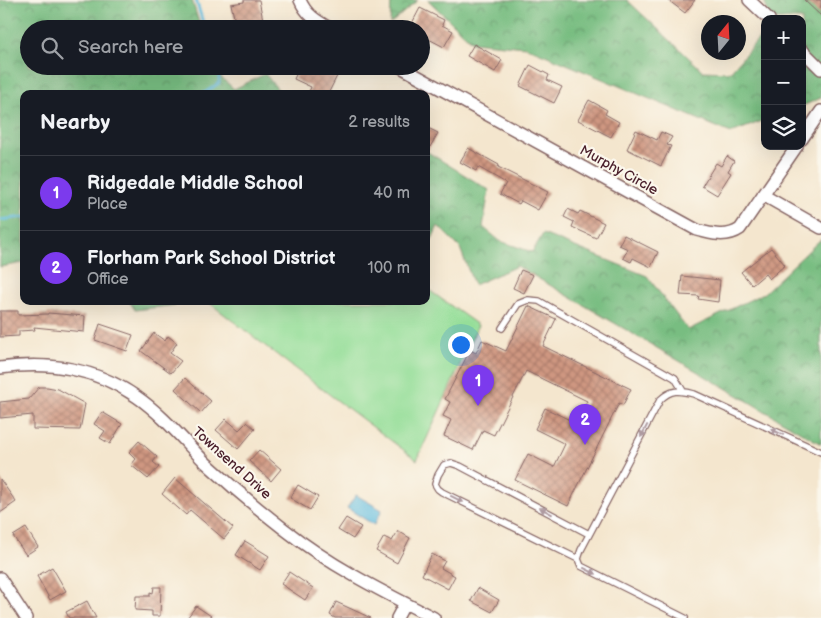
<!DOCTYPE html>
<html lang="en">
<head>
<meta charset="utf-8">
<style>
  body { margin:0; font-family:"Balsamiq Sans",sans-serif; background:#242831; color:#f1f3f6 }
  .controls { position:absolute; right:15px; top:15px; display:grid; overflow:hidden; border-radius:10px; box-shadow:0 5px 20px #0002 }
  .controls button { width:45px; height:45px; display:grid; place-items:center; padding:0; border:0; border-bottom:1px solid #363941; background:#171b24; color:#f1f3f6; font:25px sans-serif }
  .compass { position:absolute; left:701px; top:15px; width:45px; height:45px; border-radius:50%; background:#171b24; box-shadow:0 5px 20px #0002; rotate:18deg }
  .you { position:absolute; left:460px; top:344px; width:18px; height:18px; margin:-12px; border:4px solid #fff; border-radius:50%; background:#1a73e8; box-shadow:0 0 0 8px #1a73e833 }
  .badge { display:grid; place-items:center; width:32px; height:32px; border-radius:50%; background:#7c3aed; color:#fff; font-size:16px; font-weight:700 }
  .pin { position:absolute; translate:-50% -41px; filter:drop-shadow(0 1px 2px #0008) }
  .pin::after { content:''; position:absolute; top:26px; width:18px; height:15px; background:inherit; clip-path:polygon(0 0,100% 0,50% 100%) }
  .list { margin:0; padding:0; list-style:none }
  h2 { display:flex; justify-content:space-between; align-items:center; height:65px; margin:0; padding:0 20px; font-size:21px }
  h2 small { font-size:16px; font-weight:400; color:#9ea1a6 }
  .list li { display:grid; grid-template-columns:32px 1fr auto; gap:15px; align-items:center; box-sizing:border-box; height:75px; padding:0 20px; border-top:1px solid #363941 }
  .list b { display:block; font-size:19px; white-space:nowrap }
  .list p { margin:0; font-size:16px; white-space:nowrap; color:#9ea1a6 }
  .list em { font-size:16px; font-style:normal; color:#9ea1a6 }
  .icon { flex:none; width:28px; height:28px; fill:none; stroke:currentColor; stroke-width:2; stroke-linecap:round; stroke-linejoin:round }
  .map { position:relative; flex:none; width:821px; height:618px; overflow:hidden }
  .search { position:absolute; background:#171b24; box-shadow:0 5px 20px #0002; left:20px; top:20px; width:410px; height:55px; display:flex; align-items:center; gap:12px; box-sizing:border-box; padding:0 18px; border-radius:28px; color:#9ea1a6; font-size:19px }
  .panel { position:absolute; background:#171b24; box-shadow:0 5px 20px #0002; left:20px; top:90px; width:410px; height:215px; border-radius:10px }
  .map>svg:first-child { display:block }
  .grass { fill:#95de99; stroke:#707e62 }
  .forest { fill:url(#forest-crowns); stroke:#616e56 }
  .water { fill:#60bcde; stroke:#556e84 }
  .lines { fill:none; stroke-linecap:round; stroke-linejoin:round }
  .stream { stroke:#60bcde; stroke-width:3 }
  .building { fill:url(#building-cross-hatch) }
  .lane-casing { stroke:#866564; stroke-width:8 }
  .street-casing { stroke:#866564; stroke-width:14 }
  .lane { stroke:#fff; stroke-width:5.5 }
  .street { stroke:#fff; stroke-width:11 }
  .oneway { fill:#ae9aa0 }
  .labels { text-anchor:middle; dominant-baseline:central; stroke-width:4.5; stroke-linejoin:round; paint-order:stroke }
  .street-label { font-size:14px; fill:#4a1f2b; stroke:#fbf7ec }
</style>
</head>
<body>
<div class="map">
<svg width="821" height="618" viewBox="0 0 821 618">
  <defs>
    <pattern id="forest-crowns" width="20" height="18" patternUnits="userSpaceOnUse" patternTransform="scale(1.25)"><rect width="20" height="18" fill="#78bd81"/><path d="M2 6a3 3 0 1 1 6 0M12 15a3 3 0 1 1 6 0" fill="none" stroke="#64996a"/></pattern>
    <pattern id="building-cross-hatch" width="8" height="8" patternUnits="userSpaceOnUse" patternTransform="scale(1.25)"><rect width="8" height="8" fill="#cf9781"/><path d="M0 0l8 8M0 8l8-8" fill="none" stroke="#aa7b6a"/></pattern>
  </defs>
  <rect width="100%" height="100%" fill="#fbf7ec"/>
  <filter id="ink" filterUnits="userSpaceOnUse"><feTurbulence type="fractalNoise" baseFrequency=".02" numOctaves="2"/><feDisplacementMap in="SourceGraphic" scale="10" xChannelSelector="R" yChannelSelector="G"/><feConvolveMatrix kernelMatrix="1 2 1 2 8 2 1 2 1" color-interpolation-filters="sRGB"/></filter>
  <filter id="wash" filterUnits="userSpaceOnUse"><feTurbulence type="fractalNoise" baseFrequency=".0096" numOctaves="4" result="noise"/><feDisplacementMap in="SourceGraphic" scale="20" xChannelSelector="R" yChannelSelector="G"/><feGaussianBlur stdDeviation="1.12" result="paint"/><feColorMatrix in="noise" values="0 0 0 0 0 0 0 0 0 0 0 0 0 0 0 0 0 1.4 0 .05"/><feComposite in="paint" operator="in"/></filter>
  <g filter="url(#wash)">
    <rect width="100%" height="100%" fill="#f4e6ce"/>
    <path class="grass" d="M426 288 478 325 417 460 294 368 207 301H426Z"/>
    <path class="forest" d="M0 0H192L201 29H29V66H213L216 73 234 89 265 74 282 94H24V263L0 267Z
      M391 0H418L390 24Z
      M428 0H627L703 71 730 72 765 31V120L731 133 526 47 472 42Z
      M764 0H821V98L802 106V19H770Z
      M426 151 489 190 483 227 500 241 532 252 543 234 647 276 688 330 764 293 821 239V444L517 266 474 285 460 248 438 226 426 252Z
      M129 301H177L176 305 135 310Z"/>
    <path class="water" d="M356 495 382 510 374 525 347 508Z"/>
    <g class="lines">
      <path class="stream" d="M196 0 205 29
        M203 94 219 83V75L217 66
        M0 220 24 217"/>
    </g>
    <g id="blocks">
      <path class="building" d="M244 0H259L264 25 248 28 246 20 235 22 231 4 244 2Z
        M668 0H695L685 13Z
        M804 0H821V16Z
        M420 8 444 20 442 25 453 31 444 47 421 35V29H409Z
        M474 44 502 60 495 72 467 56Z
        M530 65 549 75 547 80 562 87 554 103 520 86Z
        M300 66H317L337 76 328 94H308L311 87 294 79Z
        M589 100 607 110 605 114 619 122 611 137 578 120Z
        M426 127 438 133 426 154Z
        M636 130 657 140 661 132 672 137 667 145 671 146 661 166 627 149Z
        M468 148 499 165 498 167 548 192 538 210 521 201 519 204 500 194 506 183 478 167 476 171 460 162Z
        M727 156 734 161 728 171 731 173 717 195 702 186 716 163 721 166Z
        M568 209 578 214 580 211 604 223 596 238 572 227 574 222 564 217Z
        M624 235 658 252 651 267 633 258 631 262 623 258 628 249 619 245Z
        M771 248 785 265 769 279 765 274 752 285 741 272Z
        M521 270 533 275 524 293 513 288Z
        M682 276 720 280 718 302 698 299 699 296 680 295Z
        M528 306 556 319 543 346 631 389 623 405 619 403 568 506 515 480 528 454 554 467 565 444 535 429 545 408 576 423 587 401 526 371 494 435 483 430 473 450 444 436 451 420 443 416 450 402 445 399 470 350 476 353 482 340 506 351Z
        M0 311H18V315L48 314V313L85 316 84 332 34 327 35 330 19 331V336L0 337Z
        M100 324 133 335 127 351 95 340Z
        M154 333 165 341 168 336 177 343 170 353 181 361 171 373 141 351Z
        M185 378 211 401 201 413 175 389Z
        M39 387H47L58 389 85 404 80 430 33 429V415L0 418V402L29 399Z
        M102 412 122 424 110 444 100 438 105 431 94 424Z
        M226 419 239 430 247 422 255 429 238 449 216 430Z
        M139 441 157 457 153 462 159 467 148 479 131 465 136 459 129 452Z
        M259 450 281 469 271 481 249 461Z
        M175 478 233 528 224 539 190 510 186 515 162 494Z
        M0 479 16 502 0 513Z
        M298 485 318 497 310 510 290 498Z
        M346 518 361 527 353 539 338 530Z
        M26 528 38 547 26 555 13 536Z
        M398 531 410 538 397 563 376 551 384 537 392 541Z
        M245 541 269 556 260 570 236 555Z
        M432 554 445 561 441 568 455 576 448 589 422 575Z
        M52 567 66 591 50 600 37 576Z
        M289 572 313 588 305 600 281 584Z
        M154 587H161L160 616H152V611L135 610 136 596H150V592L153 593Z
        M478 588 499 600 492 612 471 601Z
        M87 601 96 618H69L66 612Z
        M336 602 371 618H335L330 615Z
        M196 606 214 618H187Z"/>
    </g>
  </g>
  <g filter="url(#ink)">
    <use href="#blocks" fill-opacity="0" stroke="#866564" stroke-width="1"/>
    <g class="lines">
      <defs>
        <path id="lane" d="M502 328 518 304 528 300 539 301 675 378 683 391
          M578 559 442 492 438 489 435 484 438 475 444 465 451 463 460 466 589 534
          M685 618 581 566 578 559 581 550 660 400C671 389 679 390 694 394L821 452"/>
        <path id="street" d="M300 0C306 15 317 21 331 29
          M749 0 769 19
          M802 50 821 69
          M399 66 697 230C711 234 727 238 740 229L797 146
          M802 139 821 111
          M763 195 821 228
          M0 368C50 361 95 368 137 397 163 415 184 441 206 463 231 486 257 508 284 529 331 566 381 591 434 618
          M0 578 26 618
          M397 618 405 603"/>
      </defs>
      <use href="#lane" class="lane-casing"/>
      <use href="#street" class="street-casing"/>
      <use href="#lane" class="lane"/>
      <use href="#street" class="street"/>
    </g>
    <defs><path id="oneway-solid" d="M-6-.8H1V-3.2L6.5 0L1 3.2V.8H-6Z" transform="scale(1.25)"/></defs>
    <g class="oneway">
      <use href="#oneway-solid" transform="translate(644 431) rotate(118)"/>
      <use href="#oneway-solid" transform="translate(777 432) rotate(-155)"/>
      <use href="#oneway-solid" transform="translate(457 499) rotate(26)"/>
      <use href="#oneway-solid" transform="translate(546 511) rotate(-152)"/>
      <use href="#oneway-solid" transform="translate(590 571) rotate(26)"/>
    </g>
  </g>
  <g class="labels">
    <g class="street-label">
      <text transform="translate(619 170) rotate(29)">Murphy Circle</text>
      <text transform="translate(232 463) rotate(42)">Townsend Drive</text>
    </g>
  </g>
</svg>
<div class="controls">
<button>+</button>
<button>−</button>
<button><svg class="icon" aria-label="layers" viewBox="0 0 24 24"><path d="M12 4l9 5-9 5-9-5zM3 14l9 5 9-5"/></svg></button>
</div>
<svg class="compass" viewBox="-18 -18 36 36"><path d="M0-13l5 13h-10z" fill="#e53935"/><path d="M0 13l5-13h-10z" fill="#9ea1a6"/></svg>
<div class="you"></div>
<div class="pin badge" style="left:478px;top:406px">1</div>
<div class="pin badge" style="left:585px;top:445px">2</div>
<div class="search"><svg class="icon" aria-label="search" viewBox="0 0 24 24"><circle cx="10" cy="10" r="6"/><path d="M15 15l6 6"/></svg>Search here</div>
<section class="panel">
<h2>Nearby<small>2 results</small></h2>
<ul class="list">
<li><span class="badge">1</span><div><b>Ridgedale Middle School</b><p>Place</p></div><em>40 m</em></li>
<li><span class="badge">2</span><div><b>Florham Park School District</b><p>Office</p></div><em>100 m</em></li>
</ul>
</section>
</div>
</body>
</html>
